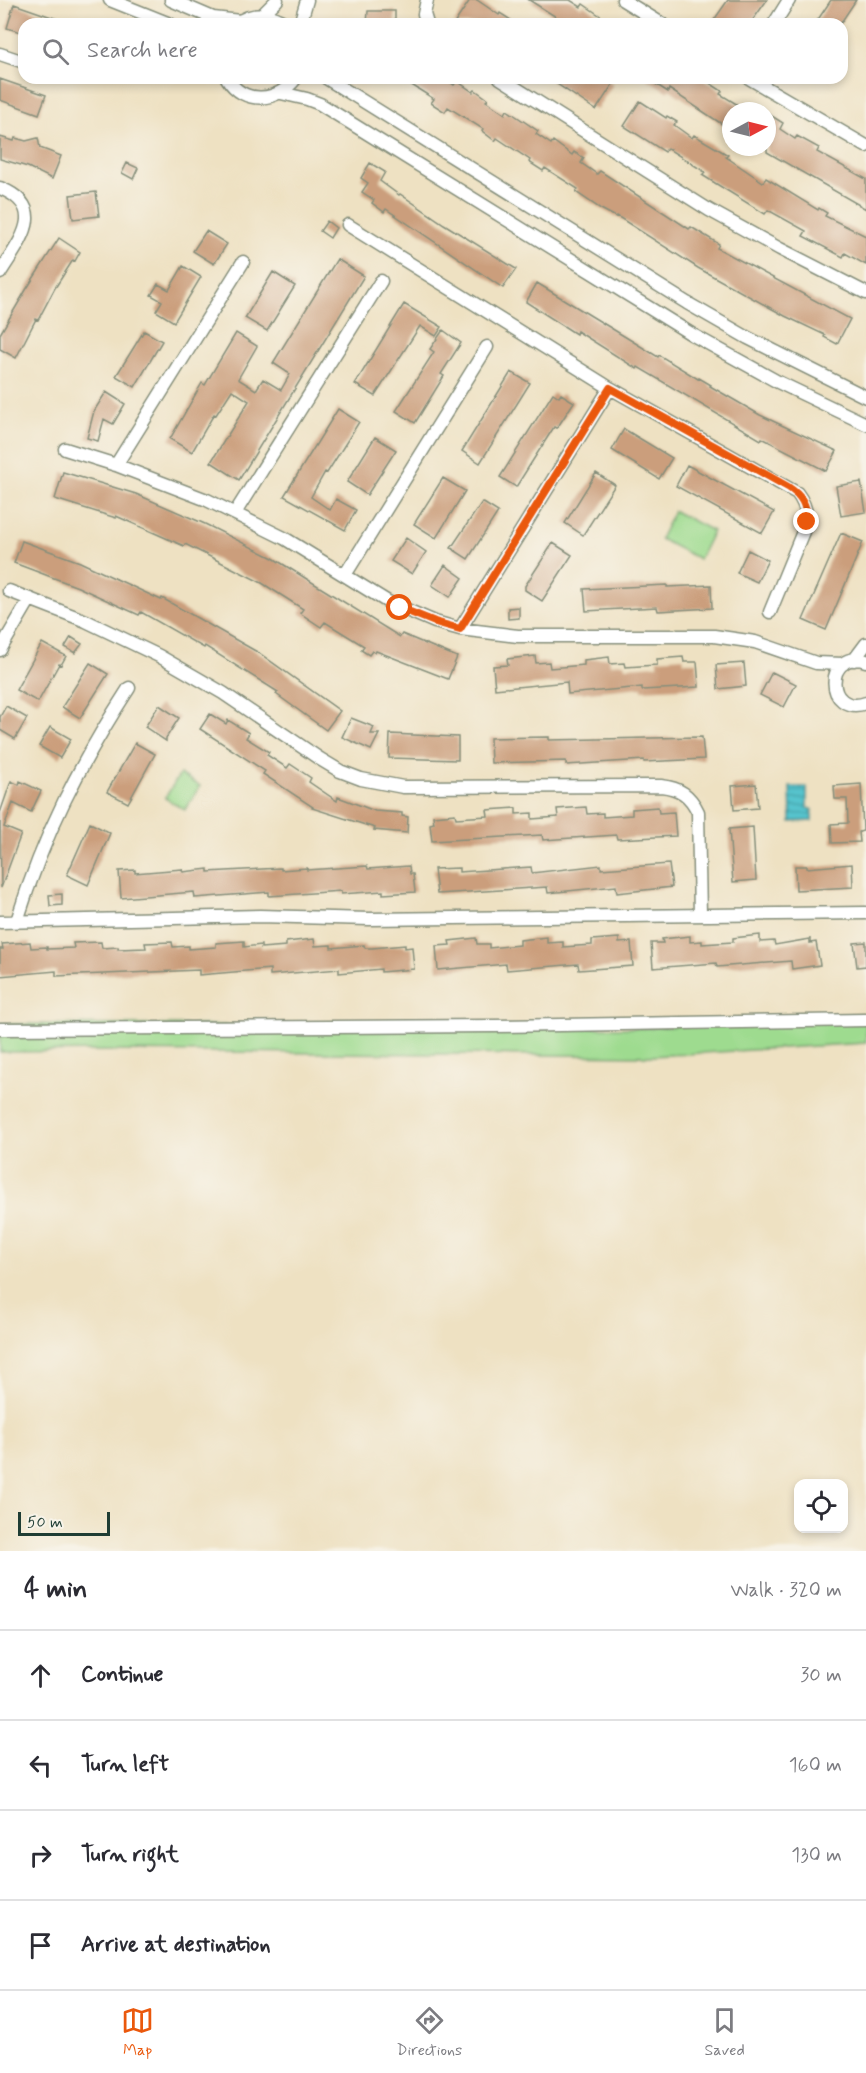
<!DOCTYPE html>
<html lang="en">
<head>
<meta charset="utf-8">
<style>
  body { margin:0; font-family:Mynerve,sans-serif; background:#f2f2f3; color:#2b2b33 }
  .controls { position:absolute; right:18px; bottom:18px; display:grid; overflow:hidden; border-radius:12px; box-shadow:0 3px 9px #0003 }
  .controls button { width:54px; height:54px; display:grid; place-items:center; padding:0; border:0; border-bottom:2px solid #e1e1e2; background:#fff; color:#2b2b33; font:30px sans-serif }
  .compass { position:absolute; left:722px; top:102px; width:54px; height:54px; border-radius:50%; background:#fff; box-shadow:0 3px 9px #0003; rotate:83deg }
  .scale { position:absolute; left:18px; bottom:15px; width:92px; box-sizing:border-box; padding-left:6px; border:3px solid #1f3d34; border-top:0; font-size:16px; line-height:21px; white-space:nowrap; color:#1f3d34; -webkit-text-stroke:4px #f7f3e8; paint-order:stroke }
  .stop { position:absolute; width:18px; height:18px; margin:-14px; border:4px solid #ea580c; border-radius:50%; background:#fff }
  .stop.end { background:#ea580c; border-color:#fff; box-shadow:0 2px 6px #0008 }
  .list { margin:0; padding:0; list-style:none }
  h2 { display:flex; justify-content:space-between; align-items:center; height:78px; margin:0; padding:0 24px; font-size:26px }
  h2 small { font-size:20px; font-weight:400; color:#7c7c81 }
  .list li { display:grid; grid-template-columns:39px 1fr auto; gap:18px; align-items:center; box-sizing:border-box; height:90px; padding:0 24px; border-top:2px solid #e1e1e2 }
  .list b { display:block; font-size:22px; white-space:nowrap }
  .list em { font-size:20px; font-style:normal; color:#7c7c81 }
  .icon { flex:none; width:33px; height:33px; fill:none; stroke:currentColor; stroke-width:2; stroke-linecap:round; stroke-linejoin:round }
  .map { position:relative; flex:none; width:866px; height:1551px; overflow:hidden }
  .search { position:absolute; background:#fff; box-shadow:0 3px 9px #0003; left:18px; right:18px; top:18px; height:66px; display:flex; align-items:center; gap:15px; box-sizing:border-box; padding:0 21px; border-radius:18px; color:#7c7c81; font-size:22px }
  .sheet { height:438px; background:#fff }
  nav { display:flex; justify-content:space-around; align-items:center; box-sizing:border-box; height:84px; border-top:2px solid #e1e1e2; background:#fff; font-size:16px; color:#7c7c81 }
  nav a { display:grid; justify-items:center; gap:3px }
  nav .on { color:#ea580c }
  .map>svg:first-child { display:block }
  .pitch { fill:#9edb8f; stroke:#5e8c62; stroke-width:1.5 }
  .water { fill:url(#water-rules); stroke:#3b8081; stroke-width:1.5 }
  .building { fill:#cb9e7b }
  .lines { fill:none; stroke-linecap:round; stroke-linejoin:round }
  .minor-casing { stroke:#868f7b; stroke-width:15 }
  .minor { stroke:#fff; stroke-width:12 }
  .route { stroke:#ea580c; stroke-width:8 }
</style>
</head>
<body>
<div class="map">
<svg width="866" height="1551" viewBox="0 0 866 1551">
  <defs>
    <pattern id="water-rules" width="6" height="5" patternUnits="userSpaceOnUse" patternTransform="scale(1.5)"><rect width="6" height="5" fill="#57c4ce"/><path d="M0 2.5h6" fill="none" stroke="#47a0a8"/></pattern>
  </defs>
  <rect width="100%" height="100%" fill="#f7f3e8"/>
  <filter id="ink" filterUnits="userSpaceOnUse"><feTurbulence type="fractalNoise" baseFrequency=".0167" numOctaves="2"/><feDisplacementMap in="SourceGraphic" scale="12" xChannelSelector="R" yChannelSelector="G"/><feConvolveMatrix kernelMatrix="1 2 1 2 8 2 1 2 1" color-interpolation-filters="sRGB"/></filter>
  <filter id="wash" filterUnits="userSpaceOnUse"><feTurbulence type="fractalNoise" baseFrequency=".008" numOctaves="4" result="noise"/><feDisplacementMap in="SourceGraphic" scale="24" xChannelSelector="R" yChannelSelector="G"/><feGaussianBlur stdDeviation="1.35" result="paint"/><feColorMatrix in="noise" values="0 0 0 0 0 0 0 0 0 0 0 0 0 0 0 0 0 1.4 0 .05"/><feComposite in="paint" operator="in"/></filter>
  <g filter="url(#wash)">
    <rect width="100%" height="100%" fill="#eee1c2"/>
    <path class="pitch" d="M674 511 713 531 699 559 660 539Z
      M180 774 200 786 185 810 165 798Z
      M866 1014V1043L652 1056 110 1051 0 1052V1024L648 1028Z"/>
    <path class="water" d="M790 787H807V808L812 809V821L791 822Z"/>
    <g id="blocks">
      <path class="building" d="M470 0H477L499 15 500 13 517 24H454Z
        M529 0H570L581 7 583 4 612 24H558L561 20Z
        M728 0H767L750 24H721L714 20Z
        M831 0H856L840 24H815Z
        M14 4 66 22 65 24H24V33L7 28Z
        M368 11H395V24H367Z
        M414 78H444L454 85 457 81 473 92 475 90 488 99 486 101 505 114 507 110 538 131 536 134 551 144 553 141 572 155 574 152 584 158 581 163 597 174 600 171 689 229 691 227 719 244 717 248 850 319 837 344 824 337 825 335 785 316 698 268 617 216 616 217 601 209 576 192 578 189 545 168 543 171 529 162 530 160 497 138 495 141 482 131 483 129 448 107 445 112 431 103 434 99 410 84Z
        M548 78H604L613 84 596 110Z
        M646 78H702L722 91 720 94 748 111H731V130L669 89 668 92Z
        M0 79 46 95 39 114 0 100Z
        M640 101 666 118 667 116 677 122 674 125 692 138 694 135 728 155 726 157 763 182 766 178 818 210 819 208 827 213 825 216 866 236V265L845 253 843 257 803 236 806 231 768 210 765 214 702 175 705 172 667 148 665 152 624 126Z
        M767 113 783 123 780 129 795 139 797 136 819 148 817 152 866 179V209L767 152Z
        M0 137 14 141 15 138 26 141 38 138 40 148 61 156 52 179 28 167 0 159Z
        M127 163 138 168 133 179 122 173Z
        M370 163 385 172 380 181 399 195 400 194 444 224 516 269 503 288 386 209 384 212 372 203 374 200 362 192 368 183 361 178Z
        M96 192 99 216 73 219 70 195Z
        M327 221 336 228 330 238 320 231Z
        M206 231 227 244 214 264 193 251Z
        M59 238 80 252 75 261 73 260 55 288 38 320 36 319 16 358 0 349V334L26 290Z
        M337 259 364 276 239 480 211 462 249 401 232 390 216 415 214 414 192 452 170 439 202 383 205 385 236 333 257 346 238 379 256 390 263 379 281 390 290 374 273 363Z
        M183 266 201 277 174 322 156 311 162 301 151 295 158 284 169 290Z
        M273 272 295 286 267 331 245 318Z
        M537 283 637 344 658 357 659 355 698 379 699 378 711 385 710 386 760 415 837 451 826 471 762 438 761 440 638 367 637 369 577 331 576 334 526 302Z
        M404 304 442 327 436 336 420 326 375 396 355 384Z
        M443 330 461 343 441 374 444 376 415 423 396 411 434 352 430 349Z
        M144 331 162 341 135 387 116 376Z
        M511 372 530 383 480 463 462 451Z
        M106 392 125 404 113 424 104 419 98 441 87 438 94 411Z
        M553 393 559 397 561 394 574 402 557 428 554 427 516 487 500 477Z
        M338 409 359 422 327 473 325 472 311 497 330 510 336 499 356 510 345 530 284 496Z
        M624 429 672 458 659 479 612 450Z
        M375 437 396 450 367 495 347 482Z
        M687 465 774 512 762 533 676 486Z
        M63 472 136 494 205 524 273 558 400 637 402 634 457 657 448 679 376 651 375 653 372 651 369 655 361 650 364 646 325 622 321 627 300 613 303 609 262 583 185 544 184 546 116 516V518L55 499Z
        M596 473 615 485 583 535 565 523Z
        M443 478 465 491 436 538 414 524Z
        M861 482 866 512 841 516 836 486Z
        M482 502 498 512 468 559 451 548Z
        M841 533 863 542 826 630 803 620Z
        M406 538 426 552 412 574 391 561Z
        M22 541 80 562 161 600 162 598 259 653 340 711 326 730 276 694 278 692 205 646 204 648 141 612 139 615 78 587 14 563Z
        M553 543 572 555 542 601 525 590V586Z
        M748 550 768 560 757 582 737 573Z
        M445 565 463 578 450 597 432 585Z
        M667 585V587L711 585 712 608 658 611 657 607 586 611 584 589Z
        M519 607V618L508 619V608Z
        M71 637 82 644 75 653 65 647Z
        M42 643 66 656 61 665 59 664 38 702 16 690Z
        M535 656 536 663 549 662 550 668 584 665V660L609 657 610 664 624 663 625 667 657 665V659L683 657 684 662H697L699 687 642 690V687L568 694 567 682 495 689 493 666 508 665 507 659Z
        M90 663 108 674 80 718 62 707Z
        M744 663 746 686 718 689 716 665Z
        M772 672 796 684 784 707 760 695Z
        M159 705 179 718 166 738V741L145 727Z
        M6 706 27 718 15 739 0 730V717Z
        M210 714 226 724 228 720 249 733 246 738 269 752 267 755 287 768 290 764 311 778 309 782 337 801 338 797 375 811 402 813V816L408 817 407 833 374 830 375 828 312 808 313 807 263 774 265 771 200 729Z
        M351 718 374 727 371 734H379L371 750 342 737Z
        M50 727 71 739 60 758 39 746Z
        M390 734 458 737V760L389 758Z
        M549 737V740L702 737 704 759 644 762V760L566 765V761L491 763 490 738Z
        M135 743 155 754 128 803 107 792Z
        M11 781 19 785 20 781 41 791 31 812 13 803 4 827 21 834 1 888 0 813Z
        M756 784 758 808 734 810 732 786Z
        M861 784 863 831 859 832 860 842 832 843 831 824 848 823 847 799H835L834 786Z
        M586 807 587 814 603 813V817L632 815V809L658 807 659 813 674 812 676 836 617 839 616 835 543 840 542 835 432 841 430 824 434 823 433 816 455 814 456 818 488 816 487 810 516 808V814L532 813V819L558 817 557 809Z
        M90 823 110 833 88 885 67 875Z
        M753 827 756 880 733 882 729 829Z
        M669 864 672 887 617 893 616 886 548 893 547 887 437 894 434 869 459 868V872L531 867 532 873 601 865V869Z
        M852 864 853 887 796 890 795 866H807V868Z
        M367 866 368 869 409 866 410 874H413L415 892 383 894V891L341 894V891L269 896V892L195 898 194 892 121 898 119 871 135 870V873L182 869 183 872 208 869V872L281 868V870L307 868V870Z
        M62 894V905L50 906 49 895Z
        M760 935V942L774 941 775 945 810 939V943L816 942 820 965 792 969 791 961 717 967 716 963 653 968 651 943H663L662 939 690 936V942L702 941V944L733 942V938Z
        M547 937V943L563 942V947L592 945V940L619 938V943L631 942 633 966 579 970 578 964 507 970 506 964 438 970 436 946 450 945 449 941 476 938 477 944H489V948L520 945V940Z
        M314 939 315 946 331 945V948L364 945 365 948H372L405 945V948L412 947 414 969 381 972V969L339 973V969L270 975V969L199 975V970L56 976V971L0 976V949H3L2 944 30 942 31 948 47 947V949L74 948 73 943 101 942 102 948 118 947V949L146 948 145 943 172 942 173 947 189 946V949L216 947V943L244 941V947L261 945V948L286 946V942Z
        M866 942V966L857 967 854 943Z"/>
    </g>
  </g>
  <g filter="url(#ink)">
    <use href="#blocks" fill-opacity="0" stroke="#868f7b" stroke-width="1.5"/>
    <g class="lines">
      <defs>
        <path id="minor" d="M110 0 170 24
          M171 0 213 18 240 21
          M427 0 424 14 427 24
          M623 0 662 24
          M262 15 277 0
          M236 24C251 12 272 13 286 24
          M300 24 307 0
          M774 24 789 0
          M0 54 24 62
          M227 78C244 106 278 102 296 78
          M326 78 687 303 748 338 866 397
          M500 78 709 210 780 249 866 293
          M749 78 866 146
          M281 93 307 99 320 104 693 335 778 382 866 424
          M0 188C50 208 19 242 0 273
          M348 225 610 388 797 493C804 502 807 510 807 522L770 612
          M65 449 116 465 207 500 284 538 388 602 435 622 460 629 518 636H714L755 642 816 663 843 664
          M116 465 243 262
          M235 513 381 281
          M345 575 487 347
          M9 591 86 621 159 656 223 693 320 759 340 771 361 779 403 787 661 786C680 788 690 795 698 812L700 915
          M460 629 610 388
          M0 650 30 599
          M854 660 866 644
          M866 661C824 648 824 717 866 703
          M17 921C44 834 79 765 129 688
          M0 922 260 916 369 919 866 913
          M0 1029 494 1026 866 1020"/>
      </defs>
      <use href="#minor" class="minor-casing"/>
      <use href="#minor" class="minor"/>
    </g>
  </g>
  <g class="lines" filter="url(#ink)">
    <path class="route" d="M400 608 435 622 460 629 610 388 788 487C802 496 807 505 807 522"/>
  </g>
</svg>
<div class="controls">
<button><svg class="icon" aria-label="locate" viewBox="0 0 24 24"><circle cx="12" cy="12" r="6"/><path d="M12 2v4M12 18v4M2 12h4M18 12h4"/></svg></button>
</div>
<svg class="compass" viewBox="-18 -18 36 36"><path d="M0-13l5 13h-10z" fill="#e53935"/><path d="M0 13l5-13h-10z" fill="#7c7c81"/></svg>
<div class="scale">50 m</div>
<div class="stop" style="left:400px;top:608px"></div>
<div class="stop end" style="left:807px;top:522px"></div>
<div class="search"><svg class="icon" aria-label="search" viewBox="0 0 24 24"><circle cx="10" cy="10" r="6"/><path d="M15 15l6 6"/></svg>Search here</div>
</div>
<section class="sheet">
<h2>4 min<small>Walk · 320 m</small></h2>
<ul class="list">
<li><svg class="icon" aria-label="ahead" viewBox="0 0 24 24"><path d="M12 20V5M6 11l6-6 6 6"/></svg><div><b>Continue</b></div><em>30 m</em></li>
<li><svg class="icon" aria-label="left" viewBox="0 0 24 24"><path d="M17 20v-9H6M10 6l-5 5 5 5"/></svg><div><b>Turn left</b></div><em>160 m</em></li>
<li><svg class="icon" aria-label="right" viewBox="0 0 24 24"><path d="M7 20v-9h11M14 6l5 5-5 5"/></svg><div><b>Turn right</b></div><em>130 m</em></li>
<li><svg class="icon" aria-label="arrive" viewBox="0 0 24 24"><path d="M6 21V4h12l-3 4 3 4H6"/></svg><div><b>Arrive at destination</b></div></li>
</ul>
</section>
<nav>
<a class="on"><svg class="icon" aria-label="map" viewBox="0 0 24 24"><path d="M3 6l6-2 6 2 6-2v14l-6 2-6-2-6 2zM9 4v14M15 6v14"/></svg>Map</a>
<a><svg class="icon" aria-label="directions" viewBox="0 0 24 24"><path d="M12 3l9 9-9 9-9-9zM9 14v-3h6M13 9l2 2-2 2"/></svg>Directions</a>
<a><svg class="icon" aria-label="saved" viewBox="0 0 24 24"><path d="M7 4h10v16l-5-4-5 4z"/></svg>Saved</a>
</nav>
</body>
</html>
